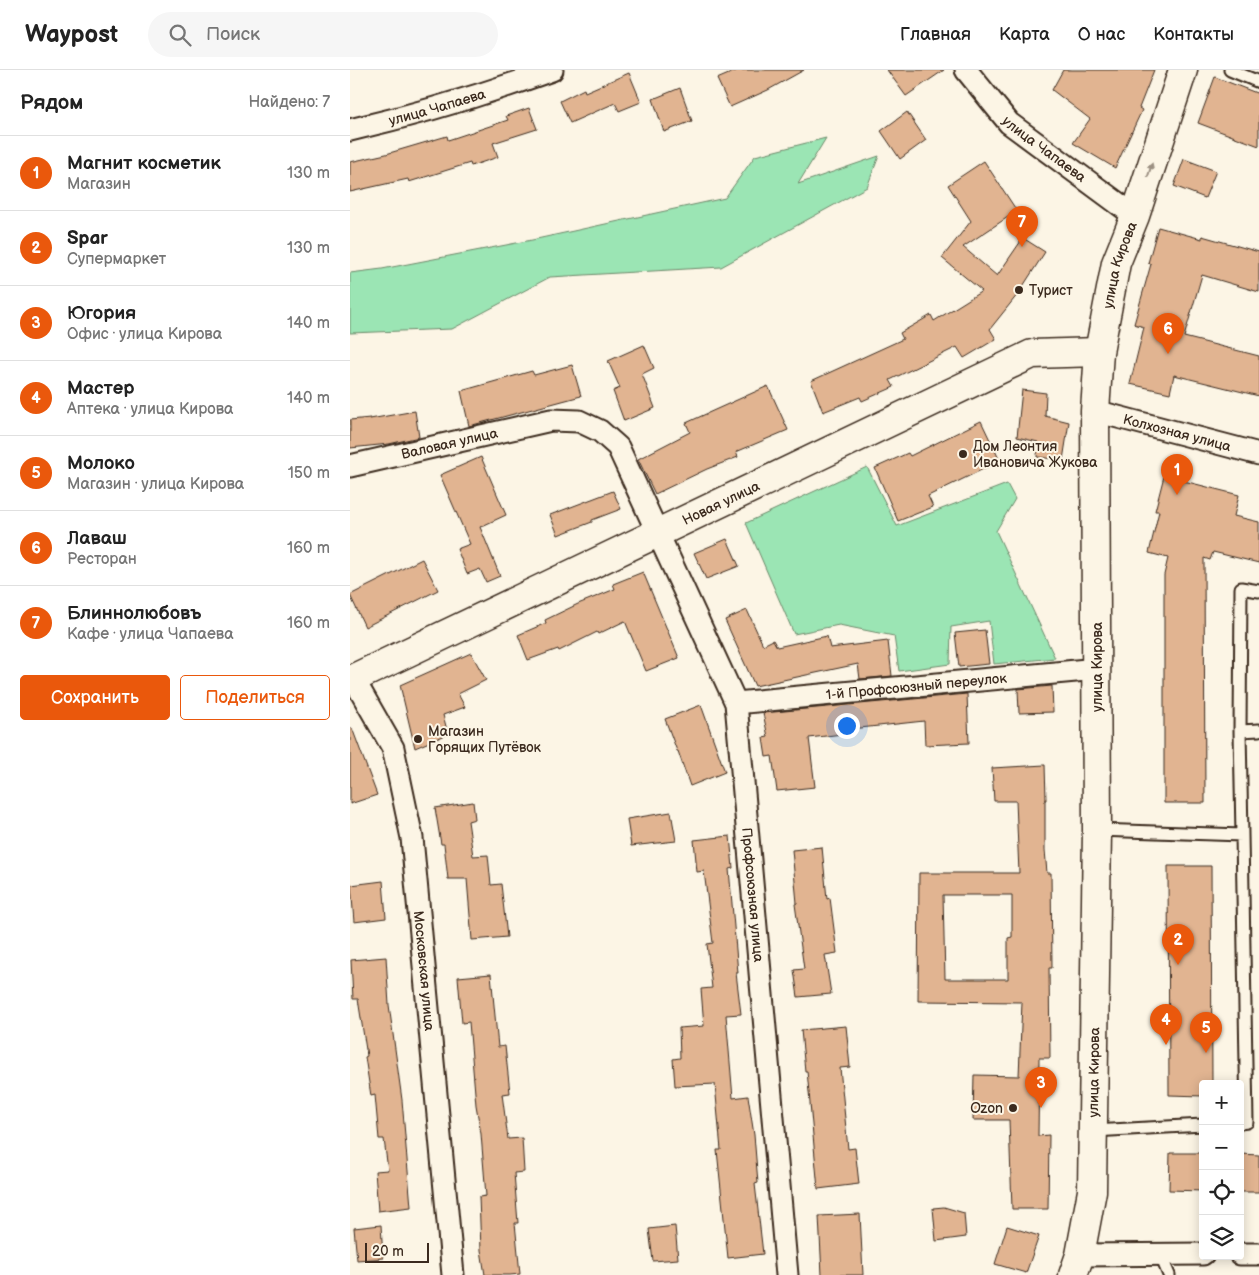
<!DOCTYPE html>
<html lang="ru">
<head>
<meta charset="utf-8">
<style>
  body { margin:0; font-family:"Balsamiq Sans",sans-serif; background:#f6f6f6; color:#222 }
  .controls { position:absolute; right:15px; bottom:15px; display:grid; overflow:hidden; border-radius:5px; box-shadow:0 2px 12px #0003 }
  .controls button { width:45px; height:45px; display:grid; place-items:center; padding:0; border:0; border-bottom:1px solid #e0e0e0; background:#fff; color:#222; font:25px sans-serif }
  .scale { position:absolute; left:15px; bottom:12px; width:64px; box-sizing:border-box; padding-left:5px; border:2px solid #3b2a1e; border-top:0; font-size:14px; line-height:18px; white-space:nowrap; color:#3b2a1e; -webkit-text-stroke:4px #fcf5e5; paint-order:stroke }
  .you { position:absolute; left:496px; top:655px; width:18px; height:18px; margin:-12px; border:4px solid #fff; border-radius:50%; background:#1a73e8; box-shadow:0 0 0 8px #1a73e833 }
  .badge { display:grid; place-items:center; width:32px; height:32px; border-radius:50%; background:#ea580c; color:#fff; font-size:16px; font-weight:700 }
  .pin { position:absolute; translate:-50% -41px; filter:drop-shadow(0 1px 2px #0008) }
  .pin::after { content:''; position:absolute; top:26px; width:18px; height:15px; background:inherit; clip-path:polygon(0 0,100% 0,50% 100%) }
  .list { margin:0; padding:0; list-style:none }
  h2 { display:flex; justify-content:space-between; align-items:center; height:65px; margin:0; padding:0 20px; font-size:21px }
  h2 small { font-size:16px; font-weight:400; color:#767676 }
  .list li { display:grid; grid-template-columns:32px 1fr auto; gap:15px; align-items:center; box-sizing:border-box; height:75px; padding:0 20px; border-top:1px solid #e0e0e0 }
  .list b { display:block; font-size:19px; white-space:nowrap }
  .list p { margin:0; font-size:16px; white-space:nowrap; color:#767676 }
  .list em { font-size:16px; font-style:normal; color:#767676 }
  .actions { display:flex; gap:10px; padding:15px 20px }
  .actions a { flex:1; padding:11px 0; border:1px solid #ea580c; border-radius:5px; text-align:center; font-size:18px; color:#ea580c }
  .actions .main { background:#ea580c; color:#fff }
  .icon { flex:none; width:28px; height:28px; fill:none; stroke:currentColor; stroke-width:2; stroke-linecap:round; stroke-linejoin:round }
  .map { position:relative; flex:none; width:909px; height:1205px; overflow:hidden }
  header { display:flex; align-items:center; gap:30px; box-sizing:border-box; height:70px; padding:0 25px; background:#fff; border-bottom:1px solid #e0e0e0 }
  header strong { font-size:24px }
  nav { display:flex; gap:28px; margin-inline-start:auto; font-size:18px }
  .search { width:350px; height:45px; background:#f6f6f6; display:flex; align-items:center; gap:12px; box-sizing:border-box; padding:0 18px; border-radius:28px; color:#767676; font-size:19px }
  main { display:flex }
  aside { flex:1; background:#fff }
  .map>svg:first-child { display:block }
  .green { fill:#9be5b4; stroke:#6b8869 }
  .building { fill:#e1b491; stroke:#3b2a1e; fill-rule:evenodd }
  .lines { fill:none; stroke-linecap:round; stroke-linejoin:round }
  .lane-casing { stroke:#3b2a1e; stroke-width:15 }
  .street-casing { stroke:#3b2a1e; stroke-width:25 }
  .secondary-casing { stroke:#3b2a1e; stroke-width:31 }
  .lane { stroke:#fcf5e5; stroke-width:11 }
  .street { stroke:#fcf5e5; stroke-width:21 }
  .secondary { stroke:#fcf5e5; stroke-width:28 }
  .oneway { fill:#9c9082 }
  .poi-dot { fill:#3b2a1e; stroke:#fcf5e5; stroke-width:2 }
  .labels { text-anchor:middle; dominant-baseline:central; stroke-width:4; stroke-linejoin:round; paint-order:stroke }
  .street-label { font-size:14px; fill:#3b2a1e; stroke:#fcf5e5 }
  .poi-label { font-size:14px; fill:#3b2a1e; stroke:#fcf5e5; text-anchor:start }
</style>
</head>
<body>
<header>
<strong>Waypost</strong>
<div class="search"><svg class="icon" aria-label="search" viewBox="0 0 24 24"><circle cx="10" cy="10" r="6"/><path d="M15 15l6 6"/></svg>Поиск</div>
<nav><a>Главная</a><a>Карта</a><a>О нас</a><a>Контакты</a></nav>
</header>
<main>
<aside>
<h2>Рядом<small>Найдено: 7</small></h2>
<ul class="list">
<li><span class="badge">1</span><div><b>Магнит косметик</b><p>Магазин</p></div><em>130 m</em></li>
<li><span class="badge">2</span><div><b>Spar</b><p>Супермаркет</p></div><em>130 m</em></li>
<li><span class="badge">3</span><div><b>Югория</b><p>Офис · улица Кирова</p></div><em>140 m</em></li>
<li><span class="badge">4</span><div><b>Мастер</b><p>Аптека · улица Кирова</p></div><em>140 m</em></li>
<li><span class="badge">5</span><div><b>Молоко</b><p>Магазин · улица Кирова</p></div><em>150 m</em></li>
<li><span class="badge">6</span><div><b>Лаваш</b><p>Ресторан</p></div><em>160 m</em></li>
<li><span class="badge">7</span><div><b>Блиннолюбовъ</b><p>Кафе · улица Чапаева</p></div><em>160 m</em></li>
</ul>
<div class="actions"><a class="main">Сохранить</a><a>Поделиться</a></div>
</aside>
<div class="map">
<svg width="909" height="1205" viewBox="0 0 909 1205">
  <rect width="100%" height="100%" fill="#fcf5e5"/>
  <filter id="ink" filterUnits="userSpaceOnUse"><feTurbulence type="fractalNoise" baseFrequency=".02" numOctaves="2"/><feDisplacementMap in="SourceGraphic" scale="10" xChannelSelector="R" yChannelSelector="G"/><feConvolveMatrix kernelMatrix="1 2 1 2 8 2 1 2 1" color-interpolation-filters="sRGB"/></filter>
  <g filter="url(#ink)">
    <path class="green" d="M476 68 448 114 529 86 517 117 371 197 200 207 102 259 0 263V203L32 199 182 170 375 128 405 86Z
      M517 397 547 456 657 414 665 429 646 461 705 588 644 594 639 551 601 557 600 594 549 601 544 566 489 555 444 564 396 453Z"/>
    <path class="building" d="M388 0H454L418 20 380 37 367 9Z
      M537 0H594L556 26Z
      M713 0H804L789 38 792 40 765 98 723 73 740 49 702 20Z
      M279 3 291 32 269 41 265 33 220 53 210 31 234 19 235 22Z
      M865 7 909 24V76L848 53Z
      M330 18 342 51 314 62 303 29Z
      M179 38 187 59 143 73 148 87 121 96 120 93 59 112 58 109 0 122V92L36 84 97 66 98 70 158 50 156 46Z
      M557 42 576 70 550 89 531 61Z
      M834 89 866 101 855 128 824 116Z
      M634 91 667 141 613 177 647 206 673 168 695 182 668 224 640 259 646 269 614 288 607 277 540 310 544 317 512 331 510 327 473 342 461 311 553 269 550 263 581 245 584 251 632 221 592 188 621 151 598 115Z
      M808 157 852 169V166L909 182V222L852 205 834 267 909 286V326L824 305 820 323 780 314 794 257 784 254 801 194 798 193Z
      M294 275 304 298 292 304 305 338 274 351 263 321 270 318 258 291Z
      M222 295 231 326 119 356 111 321 182 301 184 305Z
      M418 316 438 360 386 382 388 387 357 399 305 424 288 389 340 362 336 353Z
      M672 320 696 323 695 346 719 352 713 390 687 387 688 372 667 367Z
      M65 341 69 367 39 374 0 378V350L20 348V349Z
      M631 351 650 391 578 426 583 437 548 451 525 398 558 383 560 386Z
      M131 387 156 445 130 457 150 506 136 512 130 499 117 504 107 479 120 474 90 405Z
      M814 406 889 425 884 446 909 452V493L863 482 860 490 854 488 855 733H814V505L818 488 799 483 809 441H805Z
      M263 421 271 439 242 450V452L208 465 200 445Z
      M377 469 389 496 356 509 344 483Z
      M72 489 88 520 15 557 0 525Z
      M293 502 329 588 296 601 275 551 248 564 247 562 209 581 208 579 178 590 168 565 196 553 195 550 228 534 265 519 263 514Z
      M397 540 413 575 423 570 427 577 477 566 480 578 538 571 542 606 510 609 508 594 405 616 375 550Z
      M635 560 639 594 609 597 605 563Z
      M121 583 136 610 108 624 115 637 93 645 98 664 65 678 50 615Z
      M702 616 703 642 669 643 668 619Z
      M617 624 619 673 575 675 574 651 501 659V663L459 668 465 717 427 721 422 686 416 687 413 668 418 667 413 643Z
      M351 635 375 702 340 716 328 681H327L315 649Z
      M0 658H2L27 725 0 734Z
      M695 695 696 730H695V780L697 803H701L702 898H699L700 988H689L688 1066 699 1065 698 1139H662L659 1050H623L624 1005 669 1006 672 932 568 931 569 803H669L666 731H644L642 698ZM593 825H662V867L658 868V909H595Z
      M123 732 125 749 118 751 123 786 138 785 141 815 151 814 157 867 122 870 117 809H98L94 774H91L85 738Z
      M321 742 326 771 281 776 277 749Z
      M380 766 383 798 379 799 388 903H386L391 944 376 945 383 1028 398 1026 404 1065 408 1113 405 1114 413 1184 378 1188 367 1080H371L365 1014 325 1016 323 989 330 988 329 958 354 956 351 919 362 918 357 874 363 873 354 801 347 802 344 770Z
      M472 777 477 829 480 828 487 883 475 885 481 924 448 927 444 900 454 899 445 834 447 833 442 780Z
      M818 796H861L862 1014H853V1026L819 1025Z
      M33 811 36 848 4 852 1 815Z
      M36 887 39 935 52 1030 61 1137 28 1141 25 1101 38 1100 34 1069H29L25 1025 21 1026 15 987 17 986 8 929H3L1 890Z
      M141 904 148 977 155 976 160 1023 152 1024 158 1069 172 1068 174 1102 164 1103 168 1153H165L170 1204 160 1205H135L131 1180 129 1127 136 1126 131 1064 126 1035 119 952 112 953 108 907Z
      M496 956 500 997 490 998 498 1079 505 1078 509 1114 468 1119 457 1001H455L451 960Z
      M820 1083H853V1121L819 1120Z
      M890 1084 909 1085V1122H890Z
      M594 1137 614 1143 616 1167 586 1171 583 1138Z
      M510 1144 513 1205H472L469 1146Z
      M31 1155 33 1188 7 1190 4 1158Z
      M325 1156 328 1189 303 1191 299 1159Z
      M657 1156 689 1166 676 1203 645 1194Z"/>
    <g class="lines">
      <defs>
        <path id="lane" d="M880 0 909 12
          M890 661 891 518 909 521
          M747 760 892 765 890 661 909 660
          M890 1053 897 1052 892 765
          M743 1061 853 1055
          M810 1184 819 1205"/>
        <g id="street">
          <path id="s1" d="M616 0 659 53 785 146"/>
          <path id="s2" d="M0 60C69 44 136 24 202 0"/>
          <path id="s3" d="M745 341 909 384"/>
          <path id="s4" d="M0 396 201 350 229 351 250 361 268 377 386 633 437 1205"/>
          <path id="s5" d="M3 608 43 678 62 768 103 1205"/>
          <path id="s6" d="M386 633 747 599"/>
          <path d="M890 1184H909"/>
          <path d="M730 1185 853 1184"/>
        </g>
        <g id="secondary">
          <path id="s7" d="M0 610 682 284 749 282"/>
          <path id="s8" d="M723 1205 730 1185 742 1121 747 760 745 341 749 282 766 193 785 146 833 0"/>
        </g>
      </defs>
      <use href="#lane" class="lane-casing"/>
      <use href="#street" class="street-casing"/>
      <use href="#secondary" class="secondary-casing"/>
      <use href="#lane" class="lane"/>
      <use href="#street" class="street"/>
      <use href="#secondary" class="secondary"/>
    </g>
    <defs><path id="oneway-solid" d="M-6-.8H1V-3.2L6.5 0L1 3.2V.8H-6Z" transform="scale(1.25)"/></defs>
    <use class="oneway" href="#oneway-solid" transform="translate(800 100) rotate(-72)"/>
  </g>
  <g class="poi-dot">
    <circle cx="669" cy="220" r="5"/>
    <circle cx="613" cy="384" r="5"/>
    <circle cx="68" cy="669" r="5"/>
    <circle cx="663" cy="1038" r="5"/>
  </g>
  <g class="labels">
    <g class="street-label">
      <text stroke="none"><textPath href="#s2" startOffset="90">улица Чапаева</textPath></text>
      <text stroke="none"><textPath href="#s1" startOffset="112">улица Чапаева</textPath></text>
      <text stroke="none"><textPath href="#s8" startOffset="1015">улица Кирова</textPath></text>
      <text stroke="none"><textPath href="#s3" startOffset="85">Колхозная улица</textPath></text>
      <text stroke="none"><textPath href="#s4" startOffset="102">Валовая улица</textPath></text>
      <text stroke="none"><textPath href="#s7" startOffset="411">Новая улица</textPath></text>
      <text transform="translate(747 597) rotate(-90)">улица Кирова</text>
      <text stroke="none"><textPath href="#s6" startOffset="181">1-й Профсоюзный переулок</textPath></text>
      <text stroke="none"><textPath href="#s4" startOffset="756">Профсоюзная улица</textPath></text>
      <text stroke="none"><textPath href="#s5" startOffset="306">Московская улица</textPath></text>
      <text stroke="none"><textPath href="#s8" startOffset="205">улица Кирова</textPath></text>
    </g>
    <g class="poi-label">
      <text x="679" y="220">Турист</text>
      <text x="623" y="376">Дом Леонтия<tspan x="623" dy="16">Ивановича Жукова</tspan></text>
      <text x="78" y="661">Магазин<tspan x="78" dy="16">Горящих Путёвок</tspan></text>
      <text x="653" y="1038" text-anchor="end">Ozon</text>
    </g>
  </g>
</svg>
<div class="controls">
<button>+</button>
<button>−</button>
<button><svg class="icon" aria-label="locate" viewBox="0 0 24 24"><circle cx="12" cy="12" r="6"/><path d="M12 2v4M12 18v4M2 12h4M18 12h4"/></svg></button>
<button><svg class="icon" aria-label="layers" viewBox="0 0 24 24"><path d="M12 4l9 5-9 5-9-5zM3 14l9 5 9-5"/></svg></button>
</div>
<div class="scale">20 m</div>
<div class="you"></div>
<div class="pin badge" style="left:827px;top:425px">1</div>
<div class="pin badge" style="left:828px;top:895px">2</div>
<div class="pin badge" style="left:691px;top:1038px">3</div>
<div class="pin badge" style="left:816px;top:975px">4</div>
<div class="pin badge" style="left:856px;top:983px">5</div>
<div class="pin badge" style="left:818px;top:284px">6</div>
<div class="pin badge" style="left:672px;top:177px">7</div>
</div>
</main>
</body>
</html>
